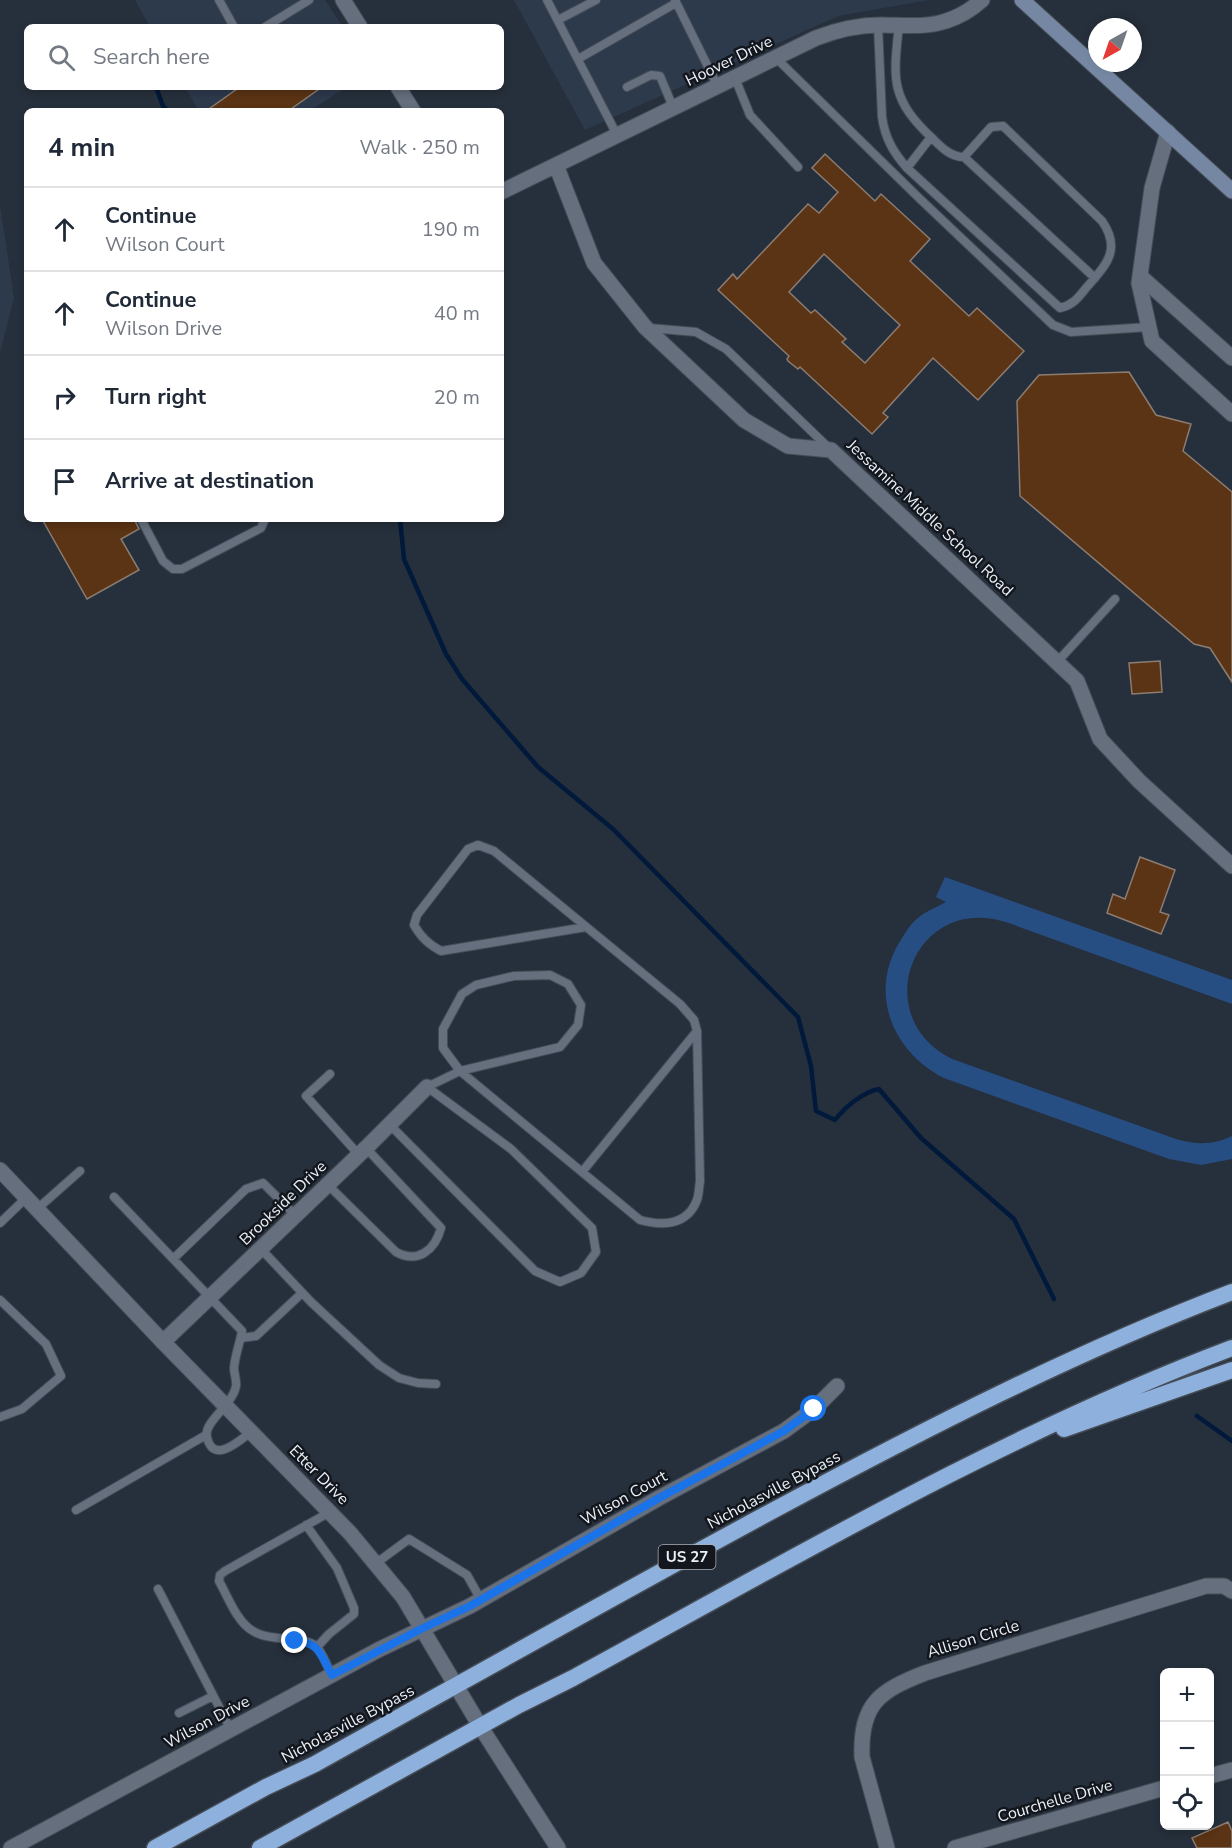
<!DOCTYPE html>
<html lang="en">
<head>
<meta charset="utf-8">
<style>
  body { margin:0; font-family:"Nunito Sans",sans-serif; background:#f6f6f7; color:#1f2937 }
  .controls { position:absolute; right:18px; bottom:18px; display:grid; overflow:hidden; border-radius:9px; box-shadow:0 3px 9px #0003 }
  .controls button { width:54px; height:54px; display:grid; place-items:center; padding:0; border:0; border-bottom:2px solid #e0e1e3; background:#fff; color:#1f2937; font:30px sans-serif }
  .compass { position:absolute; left:1088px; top:18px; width:54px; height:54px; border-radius:50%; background:#fff; box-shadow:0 3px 9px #0003; rotate:220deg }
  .stop { position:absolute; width:18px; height:18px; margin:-14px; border:4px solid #1a73e8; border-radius:50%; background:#fff }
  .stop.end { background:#1a73e8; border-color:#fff; box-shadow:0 2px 6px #0008 }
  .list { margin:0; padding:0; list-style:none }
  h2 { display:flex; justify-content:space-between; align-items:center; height:78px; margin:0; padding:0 24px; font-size:26px }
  h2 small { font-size:20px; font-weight:400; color:#747a83 }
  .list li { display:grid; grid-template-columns:39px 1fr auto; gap:18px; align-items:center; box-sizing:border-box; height:84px; padding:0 24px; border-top:2px solid #e0e1e3 }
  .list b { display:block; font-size:22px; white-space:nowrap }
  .list p { margin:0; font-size:20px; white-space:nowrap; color:#747a83 }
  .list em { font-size:20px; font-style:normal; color:#747a83 }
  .icon { flex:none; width:33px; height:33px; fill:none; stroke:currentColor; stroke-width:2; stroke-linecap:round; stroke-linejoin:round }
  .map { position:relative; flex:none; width:1232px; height:1848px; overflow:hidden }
  .search { position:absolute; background:#fff; box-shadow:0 3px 9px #0003; left:24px; top:24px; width:480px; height:66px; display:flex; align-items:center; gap:15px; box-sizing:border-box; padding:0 21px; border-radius:9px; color:#747a83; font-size:22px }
  .panel { position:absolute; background:#fff; box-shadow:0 3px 9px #0003; left:24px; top:108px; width:480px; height:414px; border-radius:9px }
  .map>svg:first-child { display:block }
  .built { fill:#2d3a4c }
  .green { fill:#274e83 }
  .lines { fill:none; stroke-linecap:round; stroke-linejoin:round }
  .stream { stroke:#01193a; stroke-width:4.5 }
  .building { fill:#5a3414; stroke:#8c7c71; stroke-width:1.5; fill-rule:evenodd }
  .service-casing { stroke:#444c56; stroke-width:10 }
  .minor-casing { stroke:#444c56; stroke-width:17 }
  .tertiary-casing { stroke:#444c56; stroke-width:17 }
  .secondary-casing { stroke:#444c56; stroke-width:17 }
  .trunk-casing { stroke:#444c56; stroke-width:19 }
  .service { stroke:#656f7e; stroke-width:8 }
  .minor { stroke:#656f7e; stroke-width:15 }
  .tertiary { stroke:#656f7e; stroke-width:15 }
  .secondary { stroke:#7587a2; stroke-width:15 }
  .trunk { stroke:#8eb0dd; stroke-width:16 }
  .route { stroke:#1a73e8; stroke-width:8 }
  .labels { text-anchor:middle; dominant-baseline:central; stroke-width:5; stroke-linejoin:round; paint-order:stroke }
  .shield { fill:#13171d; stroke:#aaafb6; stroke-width:1.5 }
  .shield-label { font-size:15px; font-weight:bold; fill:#eaf0f8 }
  .street-label { font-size:16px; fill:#eaf0f8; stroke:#13171d }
</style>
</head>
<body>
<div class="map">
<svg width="1232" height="1848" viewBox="0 0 1232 1848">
  <rect width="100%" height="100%" fill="#26303c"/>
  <path class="built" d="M135 0H325L343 27H150Z
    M514 0H929L838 16 585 130Z
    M185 87H347L309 111H199Z
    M0 205 14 298 0 352Z"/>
  <path class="green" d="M945 877 1232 980V1004L1006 922C913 893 867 1017 952 1059L1176 1139C1195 1145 1214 1145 1232 1136V1159L1201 1165 1169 1159 944 1078C894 1053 868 995 899 943 904 935 910 924 918 918 926 911 937 907 946 902L936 897Z"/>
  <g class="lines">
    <path class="stream" d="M156 87 163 106 168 111
      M400 519 404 559 446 654 462 679 538 767 613 829 798 1017 811 1066 816 1111 835 1120C845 1107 863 1092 879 1089L921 1138 1014 1219 1054 1299
      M1197 1416 1232 1441"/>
  </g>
  <path class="building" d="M240 87H322L288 111H206Z
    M825 154 875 201 881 194 930 239 910 261 969 316 977 308 1024 351 978 400 933 358 883 413 888 417 872 434 800 367 798 369 788 361 787 359 789 356 718 290 733 274 737 279 808 204 819 213 838 192 812 168ZM824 254 900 325 865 363 842 342 846 339 815 310 811 313 789 292Z
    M1129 372 1156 415 1191 424 1183 451 1232 492V682L1210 648 1194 644 1020 496 1017 401 1039 375Z
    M42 519H134L139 529 121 539 139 570 87 599Z
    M1160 661 1162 692 1132 694 1129 663Z
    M1140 857 1175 870 1160 912 1169 915 1161 934 1107 913 1113 894 1125 899Z
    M1228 1822 1232 1831V1848H1197L1192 1838Z"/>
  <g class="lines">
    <defs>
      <path id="service" d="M219 0 234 27
        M547 0 617 135
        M675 0 718 87
        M558 20 596 0
        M878 25 882 117C885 138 893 152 907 168L1060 308C1073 305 1078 298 1086 288 1106 265 1122 250 1102 221L1003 126 991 127 964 157C951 157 942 148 933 139 890 99 893 80 899 25
        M265 27 309 0
        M776 58 919 198 1053 325 1071 332 1149 327
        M578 59 676 3
        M735 78 750 115 798 167
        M627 87 651 75 660 76 673 107
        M964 157 1095 278
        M907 168 931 137
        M649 328 696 332 726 349 831 450
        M141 519 163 561 173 569H182L261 528 265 519
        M1057 662 1115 599
        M330 1074 306 1096 359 1155
        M389 1124 535 1271 560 1282 581 1273 596 1252 592 1228 511 1149 427 1087 460 1071 560 1047 578 1025 581 1005 568 984 550 975 514 976 476 985 462 994 443 1029V1048L460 1071 640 1220C662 1226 687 1226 697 1200 699 1194 699 1187 700 1181L697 1031 694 1020 680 1004 494 851 478 845 468 849 417 915 414 925C421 937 428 944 441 951L586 927
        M582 1172 697 1031
        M328 1185 396 1252C418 1264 435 1250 441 1228L366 1148
        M114 1197 242 1331C240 1343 235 1355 234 1368 234 1374 237 1381 236 1386 233 1405 203 1422 207 1437 213 1465 239 1441 251 1432
        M37 1209 80 1171
        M0 1223 26 1198
        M261 1249 311 1302 379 1365 399 1378 418 1383 436 1384
        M173 1259 246 1189 263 1183 296 1216
        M0 1300 46 1344 61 1376 22 1409 0 1417
        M241 1338 256 1336 302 1293
        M76 1510 206 1435
        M330 1512 225 1571 220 1575 219 1581C228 1597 237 1622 253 1631 270 1642 304 1636 316 1646 323 1653 327 1667 332 1675
        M306 1525 337 1568 354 1608V1614L329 1634 317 1647
        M375 1564 409 1539 467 1575 481 1600
        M158 1589 231 1730
        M179 1713 213 1696"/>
      <path id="minor" d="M343 0 360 27
        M398 87 413 111
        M1168 132 1152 188 1139 283 1152 341 1232 414
        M556 165 594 263 645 327 744 420 788 446 831 450 1077 681 1100 739 1139 781 1232 866
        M501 192 816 38C837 30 858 25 880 25 901 25 925 28 946 21 959 17 972 9 982 0
        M1140 276 1232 358
        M163 1342 366 1148 427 1087
        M480 1726 558 1848
        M1210 1776 1232 1770
        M11 1848 378 1650 470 1606 659 1498 784 1431 814 1409 837 1386
        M887 1848 862 1757C860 1704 879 1691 925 1673L1206 1586H1224L1232 1591
        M955 1848 1164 1788"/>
      <path id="tertiary" d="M0 1170 163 1342 350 1533 403 1597 480 1726"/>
      <path id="secondary" d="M1022 0 1232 191"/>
      <path id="trunk" d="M1064 1429 1232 1370
        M155 1848 266 1787 315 1764C468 1679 620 1593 774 1510 923 1430 1073 1353 1232 1292
        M260 1848 519 1705 573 1678C788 1561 1002 1435 1232 1348"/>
    </defs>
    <use href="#service" class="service-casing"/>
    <use href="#minor" class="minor-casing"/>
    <use href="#tertiary" class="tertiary-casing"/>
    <use href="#secondary" class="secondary-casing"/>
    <use href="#trunk" class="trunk-casing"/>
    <use href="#service" class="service"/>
    <use href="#minor" class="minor"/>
    <use href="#tertiary" class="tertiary"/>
    <use href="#secondary" class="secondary"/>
    <use href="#trunk" class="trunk"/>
  </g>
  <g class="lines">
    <path class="route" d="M295 1641C320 1642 321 1656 332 1675L421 1629 470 1606 659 1498 784 1431 814 1409"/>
  </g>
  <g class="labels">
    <rect class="shield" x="658.5" y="1545" width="57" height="24" rx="4.5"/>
    <g class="shield-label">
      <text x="687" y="1557">US 27</text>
    </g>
    <g class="street-label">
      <text transform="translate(729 61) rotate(-26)">Hoover Drive</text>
      <text transform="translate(930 518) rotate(43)">Jessamine Middle School Road</text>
      <text transform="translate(283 1203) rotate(-44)">Brookside Drive</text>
      <text transform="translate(319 1475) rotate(45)">Etter Drive</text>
      <text transform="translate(774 1490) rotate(-28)">Nicholasville Bypass</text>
      <text transform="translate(624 1498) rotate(-29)">Wilson Court</text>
      <text transform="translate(973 1639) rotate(-17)">Allison Circle</text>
      <text transform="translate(207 1722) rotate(-28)">Wilson Drive</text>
      <text transform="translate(348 1724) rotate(-28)">Nicholasville Bypass</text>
      <text transform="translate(1055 1801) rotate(-16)">Courchelle Drive</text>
    </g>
  </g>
</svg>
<div class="controls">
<button>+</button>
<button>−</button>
<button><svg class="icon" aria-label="locate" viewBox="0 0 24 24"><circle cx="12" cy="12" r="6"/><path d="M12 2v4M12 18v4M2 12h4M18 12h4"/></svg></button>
</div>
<svg class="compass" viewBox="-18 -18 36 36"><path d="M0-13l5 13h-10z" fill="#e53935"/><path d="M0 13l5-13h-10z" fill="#747a83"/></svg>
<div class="stop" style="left:814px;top:1409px"></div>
<div class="stop end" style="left:295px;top:1641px"></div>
<div class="search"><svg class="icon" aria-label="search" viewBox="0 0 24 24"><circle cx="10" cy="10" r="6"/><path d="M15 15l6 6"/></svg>Search here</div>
<section class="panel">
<h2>4 min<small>Walk · 250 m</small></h2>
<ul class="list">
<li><svg class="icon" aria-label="ahead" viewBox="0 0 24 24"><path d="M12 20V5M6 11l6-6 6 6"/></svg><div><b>Continue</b><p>Wilson Court</p></div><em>190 m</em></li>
<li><svg class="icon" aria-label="ahead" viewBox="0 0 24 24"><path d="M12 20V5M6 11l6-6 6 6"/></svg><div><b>Continue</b><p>Wilson Drive</p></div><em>40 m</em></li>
<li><svg class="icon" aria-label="right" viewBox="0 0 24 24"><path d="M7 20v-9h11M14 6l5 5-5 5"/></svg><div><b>Turn right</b></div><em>20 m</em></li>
<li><svg class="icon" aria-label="arrive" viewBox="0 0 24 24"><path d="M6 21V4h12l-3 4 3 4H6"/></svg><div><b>Arrive at destination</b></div></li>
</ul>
</section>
</div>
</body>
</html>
